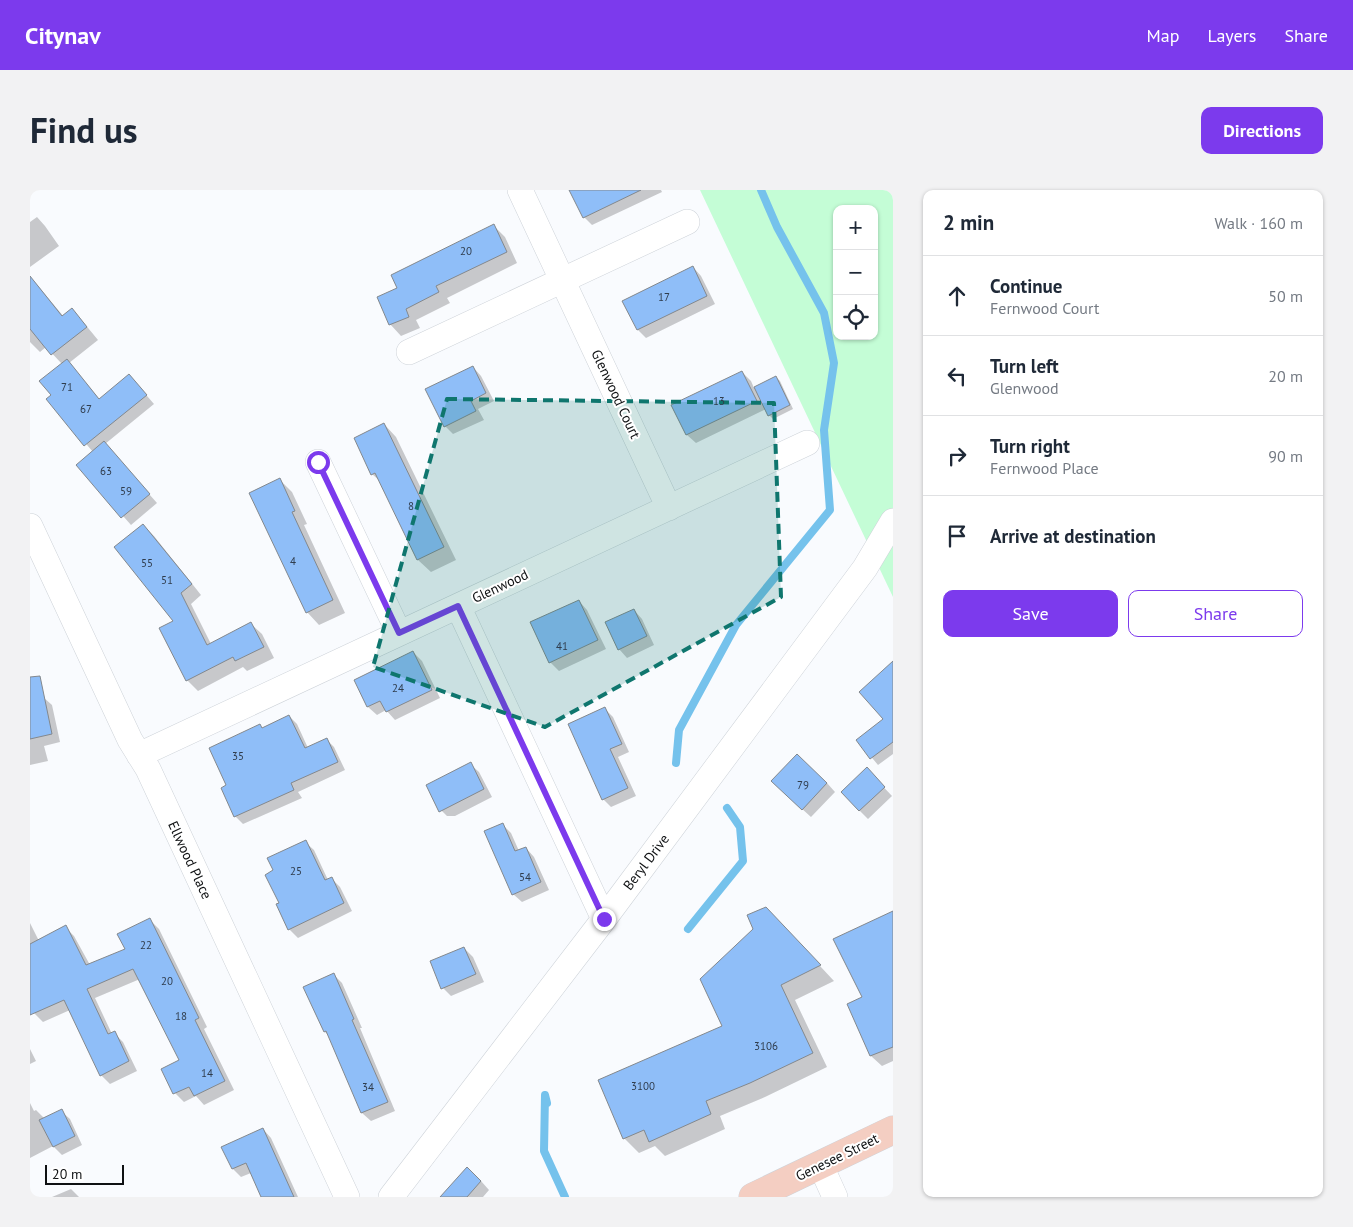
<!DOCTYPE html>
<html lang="en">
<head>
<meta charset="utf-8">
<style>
  body { margin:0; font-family:"PT Sans",sans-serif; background:#f2f2f3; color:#1f2937 }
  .controls { position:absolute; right:15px; top:15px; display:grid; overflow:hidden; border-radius:10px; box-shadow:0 1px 4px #0004 }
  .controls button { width:45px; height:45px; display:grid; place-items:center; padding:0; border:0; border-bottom:1px solid #e0e1e3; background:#fff; color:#1f2937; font:25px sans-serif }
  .scale { position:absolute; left:15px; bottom:12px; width:79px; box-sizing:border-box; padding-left:5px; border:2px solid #0f1113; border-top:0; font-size:14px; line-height:18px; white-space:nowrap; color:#0f1113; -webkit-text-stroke:4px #fff; paint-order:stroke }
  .stop { position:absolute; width:15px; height:15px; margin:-11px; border:4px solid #7c3aed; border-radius:50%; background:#fff }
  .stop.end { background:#7c3aed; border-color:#fff; box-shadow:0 1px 5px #0008 }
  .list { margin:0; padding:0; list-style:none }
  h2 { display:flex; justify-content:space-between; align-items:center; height:65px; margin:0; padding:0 20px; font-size:21px }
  h2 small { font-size:16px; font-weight:400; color:#747a83 }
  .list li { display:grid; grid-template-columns:32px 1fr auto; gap:15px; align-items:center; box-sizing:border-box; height:80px; padding:0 20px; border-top:1px solid #e0e1e3 }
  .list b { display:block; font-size:19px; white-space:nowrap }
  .list p { margin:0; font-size:16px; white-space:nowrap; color:#747a83 }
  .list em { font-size:16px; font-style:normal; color:#747a83 }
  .actions { display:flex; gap:10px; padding:15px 20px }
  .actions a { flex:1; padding:11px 0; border:1px solid #7c3aed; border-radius:10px; text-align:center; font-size:18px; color:#7c3aed }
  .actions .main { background:#7c3aed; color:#fff }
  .icon { flex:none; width:28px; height:28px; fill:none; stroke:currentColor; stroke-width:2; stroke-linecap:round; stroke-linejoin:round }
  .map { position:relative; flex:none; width:863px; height:1007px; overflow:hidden; border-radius:10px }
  header { display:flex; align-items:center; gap:30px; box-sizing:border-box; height:70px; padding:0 25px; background:#7c3aed; color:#fff }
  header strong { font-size:24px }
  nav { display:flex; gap:28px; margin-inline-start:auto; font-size:18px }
  .intro { display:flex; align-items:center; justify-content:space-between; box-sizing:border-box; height:120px; padding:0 30px }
  h1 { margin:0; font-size:35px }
  .button { padding:12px 22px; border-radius:10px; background:#7c3aed; color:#fff; font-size:18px; font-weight:700 }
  main { display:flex; gap:30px; padding:0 30px }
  aside { flex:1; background:#fff; border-radius:10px; box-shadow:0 1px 4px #0004 }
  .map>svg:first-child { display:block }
  .green { fill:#c4fdd6; fill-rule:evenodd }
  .shadow { fill:#0003 }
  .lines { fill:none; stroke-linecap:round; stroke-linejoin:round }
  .stream { stroke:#75c2ec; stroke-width:8 }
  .building { fill:#8fbef8; stroke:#83888d }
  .street-casing { stroke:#ced3d9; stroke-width:26 }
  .secondary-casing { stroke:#ced3d9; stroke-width:29 }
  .street { stroke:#fff; stroke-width:25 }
  .secondary { stroke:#f4cec2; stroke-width:28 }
  .route { stroke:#7c3aed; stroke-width:6 }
  .marked { fill:#0f766e; fill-opacity:0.2; stroke:#0f766e; stroke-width:4; stroke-dasharray:10 6; stroke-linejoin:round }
  .labels { text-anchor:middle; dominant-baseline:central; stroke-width:4; stroke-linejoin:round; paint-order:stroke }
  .number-label { font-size:11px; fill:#2f3c4c }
  .street-label { font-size:14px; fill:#0f1113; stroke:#fff }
</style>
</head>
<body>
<header>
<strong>Citynav</strong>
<nav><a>Map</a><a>Layers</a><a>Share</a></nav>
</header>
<div class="intro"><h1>Find us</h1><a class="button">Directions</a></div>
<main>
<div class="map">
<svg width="863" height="1007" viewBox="0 0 863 1007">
  <rect width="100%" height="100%" fill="#f9fbfe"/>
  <path class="green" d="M670 0H863V407ZM807 19H844V146H807Z"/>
  <path class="shadow" d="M541 0H631L632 2 562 35 554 27Z
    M7 27 15 36 29 56 0 77V32Z
    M463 35 475 47 487 73 417 108 420 113 386 130 390 138 371 146 360 134 369 98Z
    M663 77 671 86 685 114 616 148 608 140 594 111Z
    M0 87 9 97 34 127 42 120 54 133 68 150 39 173 70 210 99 185 124 214 75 254 127 313 101 335 48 275 63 262 18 209 23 206 32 174 16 157 10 162 0 152Z
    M443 177 451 186 464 211 448 219 454 230 423 244 415 236Z
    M712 182 721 191 724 198 746 187 750 191 763 219 743 229 739 225 736 219 666 253 657 245 643 216Z
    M354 234 366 247 426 370 401 382 388 370 351 292 342 284Z
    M250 290 262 302 277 334 274 335 315 423 289 435 277 422Z
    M113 335 124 346 171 405 161 414 181 454 221 434 232 444 244 468 217 481 213 477 168 501 157 490 145 431Z
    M549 411 557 420 576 459 529 481 520 472Z
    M604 420 612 429 624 455 597 468 589 459Z
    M383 462 392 471 410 508 365 530 356 520 347 525 338 517 325 490Z
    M857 479 863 485V564L848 575 828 551 855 529Z
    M13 507 22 515 30 552 14 556 18 571 0 575V510Z
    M575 519 583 527 599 562 588 567 606 606 581 617 573 609Z
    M259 526 267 534 278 558 296 549 304 557 315 580 268 602 272 608 213 634 205 626 198 596 230 536 233 539Z
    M440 574 449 582 462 607 425 626H417L408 617Z
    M845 588 862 606 838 629 829 620Z
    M797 593 805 602 781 627 751 600Z
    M473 635 481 643 489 661 496 658 504 667 519 700 492 712 483 704Z
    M275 652 284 660 298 690 302 689 310 697 322 721 268 748 259 739 250 713 245 681Z
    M863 722V871L852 876 841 866 818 814 834 808 805 750Z
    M120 730 129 739 177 837 174 839 204 900 174 915 166 906 154 912 145 903 151 871 110 789 65 808 82 844 84 843 93 852 107 881 80 894 71 885 40 820 13 832 4 823 0 815V733L9 751 35 737 44 746 60 775 96 760Z
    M750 733 804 791 765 810 797 877 735 907 690 926 695 939 635 966 625 956 609 963 594 948 569 891 694 836Z
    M434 758 443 767 454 792 421 806 413 798Z
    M304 785 312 793 332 838H330L365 921 341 931 332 923 300 847 295 842 275 798Z
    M0 859 6 871 0 874Z
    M0 913 4 921 6 920 15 929 31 921 40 929 52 955 32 965 23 956 0 968Z
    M233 939 241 948 268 1007H232L221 983 211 987 203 979Z
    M451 991 459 1000 453 1007H412Z
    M41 999 49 1007H22Z"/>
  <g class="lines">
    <path class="stream" d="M646 573 649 540 706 435 800 320 794 240 804 173 794 123 747 37 731 0
      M658 739 713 671 710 637 697 618
      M517 913 515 905 514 961 535 1007"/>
  </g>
  <path class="building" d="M539 0H611L553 28Z
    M464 34 477 62 406 96 409 102 376 119 379 127 359 135 347 107 367 98 361 85Z
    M663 76 677 106 607 140 592 111Z
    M0 86 32 126 42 118 57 137 21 165 0 139Z
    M37 169 69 209 99 184 117 205 54 256 16 209 21 205 9 191Z
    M443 176 456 203 441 211 446 221 414 237 395 199Z
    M712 181 727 211 656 245 641 215Z
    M746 186 760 215 738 226 724 197Z
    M354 233 414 357 387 370 345 283 341 285 324 248Z
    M74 251 120 304 91 328 46 275Z
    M250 288 265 321 262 322 303 410 276 423 219 303Z
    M113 334 162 394 151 403 177 455 221 432 234 457 205 471 203 467 156 491 129 438 143 431 84 357Z
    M549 410 568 450 519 473 500 432Z
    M604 419 617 446 588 460 575 432Z
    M383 461 402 500 356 522 350 511 337 517 324 490Z
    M863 471V552L840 569 826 550 853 529 829 502Z
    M10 486 22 544 0 549V487Z
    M575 517 592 554 580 559 598 598 572 610 538 534Z
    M259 525 275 558 297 548 308 572 261 593 264 600 204 627 191 598 196 595 179 558 230 534 232 538Z
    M767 564 797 593 772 620 741 591Z
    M441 572 454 599 409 622 396 595Z
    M837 577 855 597 829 621 811 602Z
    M473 633 485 661 496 657 511 692 482 705 454 641Z
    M276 650 295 690 302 687 314 713 258 740 246 714 249 713 235 685 243 680 237 668Z
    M736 717 791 775 751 795 783 863 720 893 676 911 681 924 619 952 614 940 593 949 568 890 692 836 670 789 723 739 717 725Z
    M863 721V857L840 866 817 814 832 807 803 749Z
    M120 728 169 828 165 830 195 891 164 906 159 897 143 904 131 879 149 870 103 779 57 799 78 844 85 841 99 871 70 886 34 810 0 825V754L36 735 56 775 95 759 87 744Z
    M434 757 446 784 411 799 400 771Z
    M304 783 324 829 322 830 358 912 331 923 296 841 294 842 273 797Z
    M32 919 45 946 23 957 9 930Z
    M233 938 264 1007H231L216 973 202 979 191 957Z
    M437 977 451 991 437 1007H410Z"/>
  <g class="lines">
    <defs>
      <path id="street" d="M490 0 639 318
        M379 162 657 32
        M288 272 369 443
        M0 336 100 550 118 579 317 1007
        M428 416 574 729
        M109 565 777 253
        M791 976 805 1007
        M361 1007 574 729 835 378 863 331"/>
      <path id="secondary" d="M723 1007 863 940"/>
    </defs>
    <use href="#street" class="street-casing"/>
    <use href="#secondary" class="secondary-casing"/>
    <use href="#street" class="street"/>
    <use href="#secondary" class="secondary"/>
  </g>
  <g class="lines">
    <path class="route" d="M288 272 369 443 428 416 574 729"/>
  </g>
  <path class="marked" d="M417 209 744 213 751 407 515 537 343 477Z"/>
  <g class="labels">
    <g class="number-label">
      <text x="436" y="61">20</text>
      <text x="634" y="107">17</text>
      <text x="37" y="197">71</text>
      <text x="689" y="211">13</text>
      <text x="56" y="219">67</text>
      <text x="76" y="281">63</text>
      <text x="96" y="301">59</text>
      <text x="381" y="316">8</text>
      <text x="263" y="371">4</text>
      <text x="117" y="373">55</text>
      <text x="137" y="390">51</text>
      <text x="532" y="456">41</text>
      <text x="368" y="498">24</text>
      <text x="208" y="566">35</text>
      <text x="773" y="595">79</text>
      <text x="266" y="681">25</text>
      <text x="495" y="687">54</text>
      <text x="116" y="755">22</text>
      <text x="137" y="791">20</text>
      <text x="151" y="826">18</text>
      <text x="736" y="856">3106</text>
      <text x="177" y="883">14</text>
      <text x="613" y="896">3100</text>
      <text x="338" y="897">34</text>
    </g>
    <g class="street-label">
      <text transform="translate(586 204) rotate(65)">Glenwood Court</text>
      <text transform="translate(470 396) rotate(-25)">Glenwood</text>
      <text transform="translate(160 670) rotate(65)">Ellwood Place</text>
      <text transform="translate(616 672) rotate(-53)">Beryl Drive</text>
      <text transform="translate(807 967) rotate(-26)">Genesee Street</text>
    </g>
  </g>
</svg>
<div class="controls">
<button>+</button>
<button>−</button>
<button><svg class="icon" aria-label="locate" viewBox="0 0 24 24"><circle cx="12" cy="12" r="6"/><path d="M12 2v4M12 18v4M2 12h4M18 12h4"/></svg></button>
</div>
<div class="scale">20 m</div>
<div class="stop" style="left:288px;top:272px"></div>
<div class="stop end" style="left:574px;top:729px"></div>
</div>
<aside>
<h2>2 min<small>Walk · 160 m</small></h2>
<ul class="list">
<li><svg class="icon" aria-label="ahead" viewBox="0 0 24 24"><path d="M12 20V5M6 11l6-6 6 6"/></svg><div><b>Continue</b><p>Fernwood Court</p></div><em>50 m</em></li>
<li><svg class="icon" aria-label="left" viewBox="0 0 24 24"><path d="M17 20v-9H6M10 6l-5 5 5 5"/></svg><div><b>Turn left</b><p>Glenwood</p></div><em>20 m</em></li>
<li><svg class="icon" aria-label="right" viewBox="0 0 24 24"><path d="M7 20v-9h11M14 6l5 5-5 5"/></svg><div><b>Turn right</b><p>Fernwood Place</p></div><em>90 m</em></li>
<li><svg class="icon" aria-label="arrive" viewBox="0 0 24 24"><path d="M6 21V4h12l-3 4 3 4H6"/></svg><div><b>Arrive at destination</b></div></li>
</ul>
<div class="actions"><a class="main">Save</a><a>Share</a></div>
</aside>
</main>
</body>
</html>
